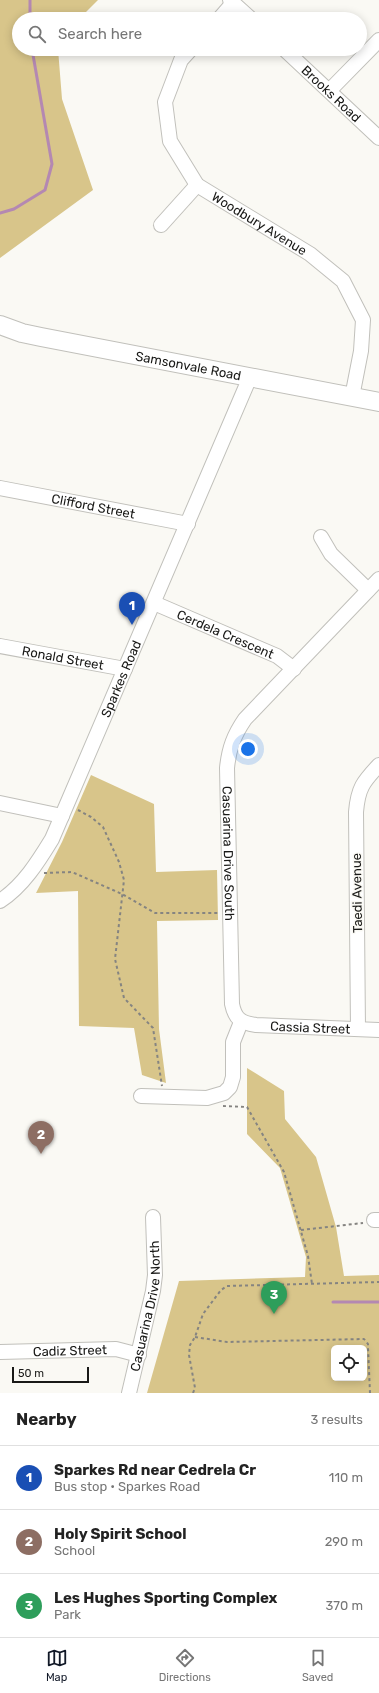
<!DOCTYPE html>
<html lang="en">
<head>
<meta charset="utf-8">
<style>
  body { margin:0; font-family:Rubik,sans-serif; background:#f6f6f6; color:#222 }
  .controls { position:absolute; right:12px; bottom:12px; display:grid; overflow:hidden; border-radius:6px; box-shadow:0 2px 10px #0003 }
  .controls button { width:36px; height:36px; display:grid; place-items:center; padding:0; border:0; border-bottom:1px solid #e0e0e0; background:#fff; color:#222; font:20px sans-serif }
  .scale { position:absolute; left:12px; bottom:10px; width:77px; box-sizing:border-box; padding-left:4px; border:2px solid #191917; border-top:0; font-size:11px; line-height:14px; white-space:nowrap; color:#191917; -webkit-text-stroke:3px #faf9f4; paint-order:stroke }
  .you { position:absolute; left:248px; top:749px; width:14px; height:14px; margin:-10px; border:3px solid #fff; border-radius:50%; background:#1a73e8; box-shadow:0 0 0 6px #1a73e833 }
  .badge { display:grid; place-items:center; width:26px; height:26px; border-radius:50%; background:#111827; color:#fff; font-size:13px; font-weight:700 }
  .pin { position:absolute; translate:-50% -33px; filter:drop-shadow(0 1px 2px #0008) }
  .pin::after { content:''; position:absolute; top:21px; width:14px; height:12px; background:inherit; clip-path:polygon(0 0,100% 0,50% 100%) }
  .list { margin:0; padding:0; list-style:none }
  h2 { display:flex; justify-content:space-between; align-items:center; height:52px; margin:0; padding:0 16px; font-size:17px }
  h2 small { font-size:13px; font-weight:400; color:#767676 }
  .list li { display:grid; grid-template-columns:26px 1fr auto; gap:12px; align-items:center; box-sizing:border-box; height:64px; padding:0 16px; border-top:1px solid #e0e0e0 }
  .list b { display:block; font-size:15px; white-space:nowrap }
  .list p { margin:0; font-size:13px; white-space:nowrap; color:#767676 }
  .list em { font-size:13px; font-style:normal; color:#767676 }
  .icon { flex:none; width:22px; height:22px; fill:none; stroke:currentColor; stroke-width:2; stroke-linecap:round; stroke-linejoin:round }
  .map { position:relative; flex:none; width:379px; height:1393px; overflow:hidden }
  .search { position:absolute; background:#fff; box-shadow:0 2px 10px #0003; left:12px; right:12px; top:12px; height:44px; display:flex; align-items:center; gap:10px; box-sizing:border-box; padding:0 14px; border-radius:22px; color:#767676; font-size:15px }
  .sheet { height:244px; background:#fff }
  nav { display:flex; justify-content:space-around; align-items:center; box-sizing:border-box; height:56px; border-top:1px solid #e0e0e0; background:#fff; font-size:11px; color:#767676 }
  nav a { display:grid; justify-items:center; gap:2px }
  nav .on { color:#111827 }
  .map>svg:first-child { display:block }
  .green { fill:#d8c58a; fill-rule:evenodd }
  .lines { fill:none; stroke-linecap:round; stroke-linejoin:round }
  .stream { stroke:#b488b2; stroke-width:3 }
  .minor-casing { stroke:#c1c0bb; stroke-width:16 }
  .major-casing { stroke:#c1c0bb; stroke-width:20 }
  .path { stroke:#858481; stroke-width:2; stroke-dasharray:3 3; stroke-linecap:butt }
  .minor { stroke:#fff; stroke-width:14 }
  .major { stroke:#fff; stroke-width:18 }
  .labels { text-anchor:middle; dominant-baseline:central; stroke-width:3; stroke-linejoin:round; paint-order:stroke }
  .street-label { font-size:13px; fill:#191917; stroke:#faf9f4 }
</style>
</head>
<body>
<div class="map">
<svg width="379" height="1393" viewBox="0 0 379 1393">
  <rect width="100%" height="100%" fill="#faf9f4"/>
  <path class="green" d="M0 0H98L79 19H19V49H58L62 99 93 190 0 258Z
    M91 775 154 804 156 872 217 870 218 920 157 921 159 1029 166 1083 142 1075 134 1028 79 1026 78 891 36 893 62 842Z
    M247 1068 284 1091 285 1119 316 1157 336 1227 344 1276 379 1275V1393H147L179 1281 305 1277 306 1257 280 1168 247 1134ZM334 1348H364V1378H334Z"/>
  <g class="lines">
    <path class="stream" d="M30 0V19
      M0 213 14 209 45 190 52 164 32 49
      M333 1302H379"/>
    <defs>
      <g id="minor">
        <path d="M230 0 251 19"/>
        <path d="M219 19 233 3"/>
        <path id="s1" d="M191 49 181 60 165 102 170 141 197 185 310 254 343 281 363 320 361 351 352 397"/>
        <path id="s2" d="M284 49 379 138"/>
        <path d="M330 90 379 40"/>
        <path d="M161 225 197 185"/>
        <path id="s3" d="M0 488 188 524"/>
        <path d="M321 537 331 554 368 590"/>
        <path id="s4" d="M379 579 245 719C234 735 229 748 227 768L232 1004C235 1019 241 1023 256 1025L379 1030"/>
        <path id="s5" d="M154 603 277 656 294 669"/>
        <path id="s6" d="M0 646 125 669"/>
        <path d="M0 803 62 816"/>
        <path id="s7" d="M0 901C23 886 38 862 52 839L250 377"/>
        <path d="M358 1029 356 812C358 788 363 782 379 765"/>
        <path d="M141 1096 207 1098 224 1093 230 1087 233 1077V1042L241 1022"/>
        <path d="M374 1220H379"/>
        <path id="s8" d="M0 1352 116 1349 139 1355"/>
        <path id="s9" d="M129 1393 153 1291 155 1275 153 1217"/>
      </g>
      <g id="major">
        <path id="s10" d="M0 325 22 333 41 337 379 402"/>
      </g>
    </defs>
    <use href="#minor" class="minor-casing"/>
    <use href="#major" class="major-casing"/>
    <path class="path" d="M78 810 91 817 103 827 119 862 124 880 115 959 124 998 153 1028 162 1086
      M44 873 72 872 122 894 155 913H219
      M223 1106 247 1107 284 1172 308 1256 312 1284
      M301 1230 363 1223
      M195 1337 227 1342 364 1339 368 1344V1348L370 1393
      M193 1393 195 1388 189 1355 190 1345 195 1337 203 1314 221 1290 227 1286 379 1282"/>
    <use href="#minor" class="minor"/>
    <use href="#major" class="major"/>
  </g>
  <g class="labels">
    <g class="street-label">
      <text stroke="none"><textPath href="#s2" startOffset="65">Brooks Road</textPath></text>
      <text stroke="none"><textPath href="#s1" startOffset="224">Woodbury Avenue</textPath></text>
      <text stroke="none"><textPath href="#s10" startOffset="193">Samsonvale Road</textPath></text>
      <text stroke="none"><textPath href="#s3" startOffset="95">Clifford Street</textPath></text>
      <text stroke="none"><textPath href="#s5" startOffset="78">Cerdela Crescent</textPath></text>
      <text stroke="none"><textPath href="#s6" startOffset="64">Ronald Street</textPath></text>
      <text stroke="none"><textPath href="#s7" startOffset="256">Sparkes Road</textPath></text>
      <text stroke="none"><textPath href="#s4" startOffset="332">Casuarina Drive South</textPath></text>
      <text transform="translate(357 893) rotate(-91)">Taedi Avenue</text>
      <text stroke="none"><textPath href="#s4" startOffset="572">Cassia Street</textPath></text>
      <text stroke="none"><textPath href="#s9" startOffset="89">Casuarina Drive North</textPath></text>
      <text stroke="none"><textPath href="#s8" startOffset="70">Cadiz Street</textPath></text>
    </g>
  </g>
</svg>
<div class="controls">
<button><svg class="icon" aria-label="locate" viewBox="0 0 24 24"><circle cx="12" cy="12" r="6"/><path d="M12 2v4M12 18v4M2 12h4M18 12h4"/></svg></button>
</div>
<div class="scale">50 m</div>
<div class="you"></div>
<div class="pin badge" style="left:132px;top:625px;background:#1a4fb4">1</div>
<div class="pin badge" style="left:41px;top:1154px;background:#8d6e63">2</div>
<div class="pin badge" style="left:274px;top:1314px;background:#2e9e5b">3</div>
<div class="search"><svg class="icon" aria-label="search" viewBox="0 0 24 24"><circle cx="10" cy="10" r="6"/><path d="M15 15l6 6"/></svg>Search here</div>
</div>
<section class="sheet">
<h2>Nearby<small>3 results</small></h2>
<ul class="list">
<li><span class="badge" style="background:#1a4fb4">1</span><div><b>Sparkes Rd near Cedrela Cr</b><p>Bus stop · Sparkes Road</p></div><em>110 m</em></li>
<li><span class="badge" style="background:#8d6e63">2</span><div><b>Holy Spirit School</b><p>School</p></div><em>290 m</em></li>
<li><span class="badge" style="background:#2e9e5b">3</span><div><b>Les Hughes Sporting Complex</b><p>Park</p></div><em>370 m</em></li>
</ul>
</section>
<nav>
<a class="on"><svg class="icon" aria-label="map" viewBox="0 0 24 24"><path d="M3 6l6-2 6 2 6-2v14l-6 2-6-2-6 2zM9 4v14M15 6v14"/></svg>Map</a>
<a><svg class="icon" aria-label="directions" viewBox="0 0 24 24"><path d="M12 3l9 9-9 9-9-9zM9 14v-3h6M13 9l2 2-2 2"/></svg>Directions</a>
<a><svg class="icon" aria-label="saved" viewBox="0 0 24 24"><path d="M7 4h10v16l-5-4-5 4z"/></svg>Saved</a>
</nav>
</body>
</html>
